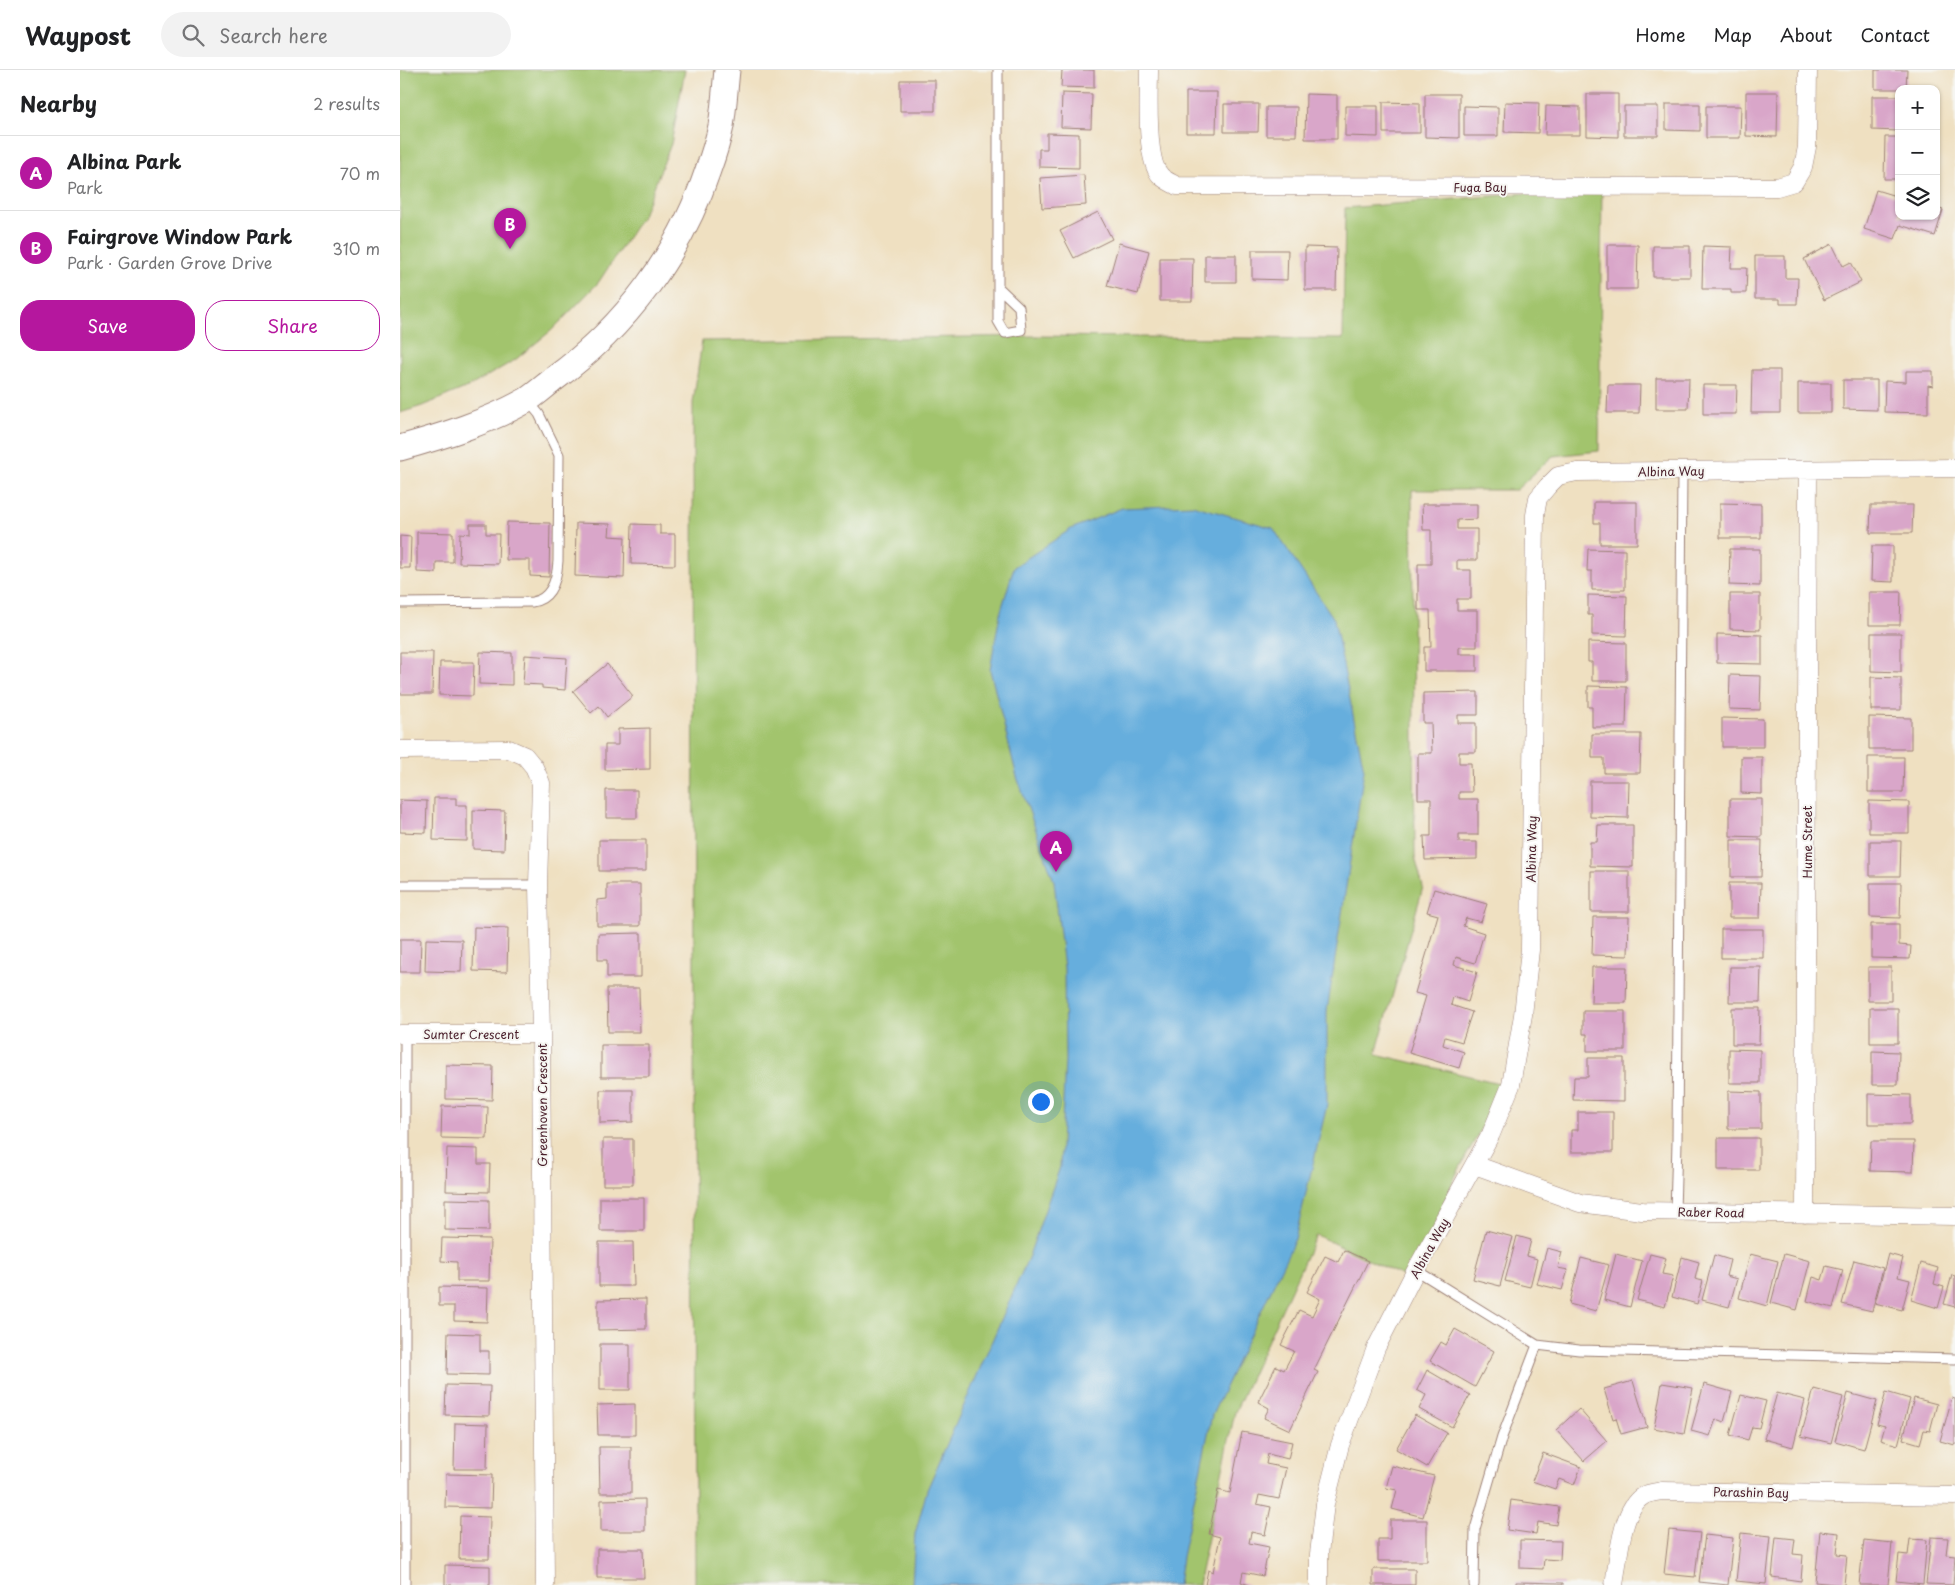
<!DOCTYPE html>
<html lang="en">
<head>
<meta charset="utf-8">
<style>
  body { margin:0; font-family:"Playpen Sans",sans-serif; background:#f2f2f2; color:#202124 }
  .controls { position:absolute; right:15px; top:15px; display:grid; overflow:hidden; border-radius:10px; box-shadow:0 1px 4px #0004 }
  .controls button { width:45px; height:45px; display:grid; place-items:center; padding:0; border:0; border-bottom:1px solid #e0e0e0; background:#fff; color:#202124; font:25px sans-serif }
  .you { position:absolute; left:640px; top:1031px; width:18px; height:18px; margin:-12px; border:4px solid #fff; border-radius:50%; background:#1a73e8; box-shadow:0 0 0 8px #1a73e833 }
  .badge { display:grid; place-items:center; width:32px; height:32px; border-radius:50%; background:#b5179e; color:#fff; font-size:16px; font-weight:700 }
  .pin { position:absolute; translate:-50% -41px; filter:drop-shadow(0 1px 2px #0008) }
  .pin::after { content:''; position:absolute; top:26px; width:18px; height:15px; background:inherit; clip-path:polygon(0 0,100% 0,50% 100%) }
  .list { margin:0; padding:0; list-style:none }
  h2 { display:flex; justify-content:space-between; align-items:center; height:65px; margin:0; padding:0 20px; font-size:21px }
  h2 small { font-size:16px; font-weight:400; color:#757577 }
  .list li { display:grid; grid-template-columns:32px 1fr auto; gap:15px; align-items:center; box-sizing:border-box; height:75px; padding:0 20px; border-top:1px solid #e0e0e0 }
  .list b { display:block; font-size:19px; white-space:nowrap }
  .list p { margin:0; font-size:16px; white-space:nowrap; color:#757577 }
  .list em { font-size:16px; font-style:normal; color:#757577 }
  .actions { display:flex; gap:10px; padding:15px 20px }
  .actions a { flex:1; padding:11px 0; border:1px solid #b5179e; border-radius:20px; text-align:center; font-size:18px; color:#b5179e }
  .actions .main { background:#b5179e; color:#fff }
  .icon { flex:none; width:28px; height:28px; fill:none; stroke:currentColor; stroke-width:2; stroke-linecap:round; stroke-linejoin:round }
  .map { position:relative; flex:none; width:1555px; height:1515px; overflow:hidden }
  header { display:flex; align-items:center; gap:30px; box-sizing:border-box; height:70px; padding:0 25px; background:#fff; border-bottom:1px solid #e0e0e0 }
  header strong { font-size:24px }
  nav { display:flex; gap:28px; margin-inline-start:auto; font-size:18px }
  .search { width:350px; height:45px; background:#f2f2f2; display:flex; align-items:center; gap:12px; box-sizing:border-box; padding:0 18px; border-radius:28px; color:#757577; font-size:19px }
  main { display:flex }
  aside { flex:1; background:#fff }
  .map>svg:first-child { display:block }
  .green { fill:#a2c46d; stroke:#76724c }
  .water { fill:#66aedd; stroke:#586684 }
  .building { fill:#d9a6c9 }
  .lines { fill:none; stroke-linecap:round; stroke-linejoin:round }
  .lane-casing { stroke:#9c8076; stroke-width:11 }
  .street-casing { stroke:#9c8076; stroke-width:19 }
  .secondary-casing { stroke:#9c8076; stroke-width:27 }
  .lane { stroke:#fff; stroke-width:9 }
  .street { stroke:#fff; stroke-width:18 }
  .secondary { stroke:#fff; stroke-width:25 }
  .labels { text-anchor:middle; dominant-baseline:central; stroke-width:4; stroke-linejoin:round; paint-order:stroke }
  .street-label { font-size:12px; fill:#4a1f2b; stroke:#f6f6f2 }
</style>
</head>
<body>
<header>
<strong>Waypost</strong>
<div class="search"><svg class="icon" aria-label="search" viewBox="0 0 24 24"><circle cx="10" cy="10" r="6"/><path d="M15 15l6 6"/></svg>Search here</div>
<nav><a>Home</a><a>Map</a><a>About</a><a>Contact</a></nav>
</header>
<main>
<aside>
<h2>Nearby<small>2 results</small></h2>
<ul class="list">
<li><span class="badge">A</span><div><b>Albina Park</b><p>Park</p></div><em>70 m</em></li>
<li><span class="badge">B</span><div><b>Fairgrove Window Park</b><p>Park · Garden Grove Drive</p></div><em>310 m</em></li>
</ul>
<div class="actions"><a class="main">Save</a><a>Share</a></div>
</aside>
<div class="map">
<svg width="1555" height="1515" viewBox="0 0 1555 1515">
  <rect width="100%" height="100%" fill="#f6f6f2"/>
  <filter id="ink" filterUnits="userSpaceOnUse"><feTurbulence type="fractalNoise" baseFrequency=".02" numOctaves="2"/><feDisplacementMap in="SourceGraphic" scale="10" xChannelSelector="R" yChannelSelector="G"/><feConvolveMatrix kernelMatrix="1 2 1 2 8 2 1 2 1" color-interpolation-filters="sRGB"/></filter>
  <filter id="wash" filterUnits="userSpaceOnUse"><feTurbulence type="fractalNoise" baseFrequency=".0096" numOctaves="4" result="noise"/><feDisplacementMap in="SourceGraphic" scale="20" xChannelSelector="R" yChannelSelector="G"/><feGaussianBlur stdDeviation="1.12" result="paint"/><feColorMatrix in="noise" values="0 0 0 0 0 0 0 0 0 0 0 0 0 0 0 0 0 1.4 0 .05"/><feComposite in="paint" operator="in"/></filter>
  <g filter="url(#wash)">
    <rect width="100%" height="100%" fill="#efe0c1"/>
    <path class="green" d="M0 0H285L271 74 243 145 198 213 152 260 115 290 70 316 22 336 0 343Z
      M1202 117 1199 381 1153 386 1116 420H1012L1015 787 1023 817 976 984 1099 1013 1082 1057 1056 1105 1011 1210 916 1165 835 1342 798 1515H295L293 333 302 271 637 266 943 269 945 138Z"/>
    <path class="water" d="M792 435 873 458 934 549 964 700 927 941V1035L895 1169 812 1345 782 1487 778 1515H512L515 1464 527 1420 629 1186 660 1097 665 990 664 898 654 811 617 707 590 600 600 544 614 497 671 459 722 438Z"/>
    <g id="blocks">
      <path class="building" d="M662 0H694V18L661 17Z
        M1475 0H1507L1506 19H1475Z
        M500 10H535V41H500Z
        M786 22H817L816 63H786Z
        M1346 22H1378L1377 67 1346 66Z
        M662 23 692 24 691 58 661 57Z
        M906 24 937 25V69H905Z
        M1025 24H1059V68L1025 67Z
        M1187 24H1218V67L1187 66Z
        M1472 26H1499V61L1472 60Z
        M983 32 1020 33V63H983Z
        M1105 32 1139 33 1138 63 1104 62Z
        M824 34H859L858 62H824Z
        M1266 34H1300V61L1266 60Z
        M945 36H978V67L945 66Z
        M1064 36 1098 37V66H1064Z
        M1146 36 1180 37V65H1145Z
        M1224 36H1258V66H1224Z
        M1306 36H1341L1340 68H1306Z
        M866 37H897L896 66H866Z
        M647 63 679 64V98L639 97V79H647Z
        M1485 67H1499V109H1484Z
        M684 105 686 135 642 138 640 108Z
        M1476 120 1499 127V146H1536V138L1543 140 1535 166 1500 155 1495 169 1464 159Z
        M698 142 712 169 674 188 660 161Z
        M719 173 749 181 738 224 707 216Z
        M1432 174 1443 196 1451 192 1461 212 1424 230 1404 189Z
        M1207 175H1238L1237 219H1207Z
        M1253 176H1290V207H1253Z
        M1303 176 1332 177 1331 198H1347L1346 223H1331V219H1302Z
        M905 177 937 178 936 220H905Z
        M852 180H888L887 210 852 209Z
        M805 185H836V212H805Z
        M1355 186H1385V208H1398L1397 234H1380V229H1355Z
        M760 188H793L792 231H760Z
        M1352 300H1380V343H1351Z
        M1506 301H1533V316L1528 315V343L1484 342 1485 311 1506 312Z
        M1256 308H1289L1288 339H1256Z
        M1443 310H1477V340L1443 339Z
        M1398 313H1431V343H1398Z
        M1208 315H1240L1239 343H1207Z
        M1303 315H1337L1336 344H1303Z
        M1194 432H1237V474H1200V453H1194Z
        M1320 433 1361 434V468H1320Z
        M1022 434H1077V449L1057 450V459H1077V490H1057V500H1071V529H1057V540H1077V577H1059V584H1077V601H1024V577H1031L1030 540H1018V494H1031V460H1023Z
        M1471 435H1513L1512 463H1470Z
        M107 452 150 453 149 507 130 506V490H106Z
        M176 453 210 454 209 466 225 467 224 508 175 506Z
        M70 454H86V464H99L98 494 59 493 60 463 70 464Z
        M232 454 260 455V464H275V495L231 494Z
        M17 462 53 463V492H36V503L17 502Z
        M0 466 11 467 10 498H0Z
        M1472 476H1493V512L1471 511Z
        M1188 479 1225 480V520H1192V501H1187Z
        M1330 479H1360V516L1329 515Z
        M1469 522H1501L1500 555H1469Z
        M1330 524H1360V560L1330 559Z
        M1188 525 1227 526 1226 566 1192 565V545H1188Z
        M1471 563H1501V602L1471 601Z
        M1317 564 1362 565V594L1317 593Z
        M1188 572 1226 573V611H1192V592H1188Z
        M0 582H33L32 624H0Z
        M80 582 112 583V615L79 614Z
        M125 585 167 588 165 620 142 618V615L123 614Z
        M40 592H74L73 626 39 625Z
        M207 594 233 626 207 647 199 636 191 643 173 621Z
        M1330 605 1361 606 1360 640 1329 639Z
        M1471 607 1501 608V640H1471Z
        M1188 616 1227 617 1226 657H1192V637H1188Z
        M1078 622V645H1058V653H1076V682H1059V693H1071L1072 722H1059V729H1078V765H1059V772H1077V789L1025 790 1024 766H1031V729H1018V683H1032L1031 653H1023V623Z
        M1469 647 1511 648V679H1469Z
        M1322 648 1363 649V677H1322Z
        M250 658V699L205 700V675H218V659Z
        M1192 664H1241L1240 703H1204V688H1192Z
        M1341 687H1362V724L1341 723Z
        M1468 687H1504L1503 722H1468Z
        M1190 711H1229L1228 748 1190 747Z
        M206 720H237V748H206Z
        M34 728H56V735H67V771L33 770Z
        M1330 729H1362V767L1330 766Z
        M0 730 27 731 26 763 0 762Z
        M1469 731 1509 732V763H1469Z
        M73 740 105 741 104 780 73 779Z
        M1198 755H1233V797L1190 796V772H1197Z
        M199 770H246V801H199Z
        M1331 770H1362L1361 807H1331Z
        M1470 771H1501L1500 806H1470Z
        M1191 801H1229V842H1191Z
        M1329 813H1361L1360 848H1329Z
        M1470 813H1501L1500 848 1470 847Z
        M207 814H240V856H197V830L207 829Z
        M1034 819 1087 834 1081 852 1066 848 1063 856 1084 863 1075 893 1056 887 1054 895 1077 902 1068 932 1053 927 1051 935 1072 942 1062 972 1045 967 1043 975 1064 982 1059 998 1009 983 1026 926 1015 923 1038 845 1027 842Z
        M1193 847H1229L1228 886 1192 885Z
        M1471 854H1499V875L1511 876 1510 889 1471 888Z
        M74 857 108 858 107 902 73 901Z
        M1321 859H1363V888H1321Z
        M241 863V907H207V890H198V864Z
        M0 869H21L20 902H0Z
        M26 869 62 870 61 902 25 901Z
        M1192 897H1227L1226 933H1191Z
        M1330 897H1361L1360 932H1329Z
        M1468 897H1491V931H1468Z
        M207 918H239L240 962H208Z
        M1332 938H1360L1359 974H1332Z
        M1470 938H1498V973H1470Z
        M1183 941H1225V981H1187V964H1183Z
        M201 975H249V1007H201Z
        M1329 979 1360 980V1013H1329Z
        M1472 981 1499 982 1498 1015H1472Z
        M1188 988H1224V1031L1173 1030 1174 1007H1188Z
        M46 995 93 996 92 1030 46 1029Z
        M200 1020H233V1052L200 1053Z
        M1328 1021 1361 1022V1059H1328Z
        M1468 1024 1511 1025V1054H1468Z
        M42 1036 88 1037 87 1069 41 1068Z
        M1178 1042H1213V1082H1171V1060H1178Z
        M1318 1068H1359V1100H1318Z
        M203 1069H233V1115H203Z
        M1471 1071H1514L1513 1102 1470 1101Z
        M47 1078 78 1079V1094H90L89 1122 46 1121Z
        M200 1128H244V1161H200Z
        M45 1129 89 1130V1161L45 1160Z
        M1086 1160 1113 1167 1100 1216 1073 1209Z
        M1117 1166 1131 1170 1127 1186 1137 1189 1130 1217 1105 1211Z
        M42 1168 90 1169 89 1211H57V1192L41 1191Z
        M199 1172H233L234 1216H199Z
        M1147 1178 1162 1182 1158 1198 1168 1200 1162 1220 1137 1214Z
        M944 1180 968 1191 914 1300 918 1302 890 1360 864 1348 869 1338 858 1332 876 1296 884 1300 894 1281 881 1275 899 1240 912 1246 920 1229 907 1222 925 1186 938 1192Z
        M1216 1184 1242 1191 1230 1237 1204 1230Z
        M1250 1184 1266 1188 1262 1204 1273 1206 1265 1237 1237 1230Z
        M1350 1184 1378 1191 1367 1236 1339 1228Z
        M1384 1184 1410 1191 1397 1240 1371 1233Z
        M1488 1184 1503 1188 1498 1207 1510 1210 1502 1240 1475 1233Z
        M1314 1185 1330 1190 1326 1206 1337 1209 1329 1237 1302 1230Z
        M1282 1187 1299 1192 1295 1209 1303 1211 1297 1234 1272 1227Z
        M1181 1188 1209 1195 1196 1241 1169 1234Z
        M1454 1190 1483 1198 1472 1241 1442 1234Z
        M1521 1193 1538 1198 1534 1214 1544 1217 1538 1238 1511 1230Z
        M1426 1196 1443 1200 1433 1238 1407 1231 1413 1207 1422 1210Z
        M1552 1205 1555 1206V1237L1544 1234Z
        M39 1217 88 1218 87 1252 54 1251V1236H39Z
        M246 1229V1259L198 1260V1230Z
        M1055 1259 1094 1281 1075 1317 1030 1291 1041 1272 1046 1275Z
        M48 1263 80 1264V1281H89V1305L47 1304Z
        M200 1274H230V1320H200Z
        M1027 1300 1070 1325 1052 1357 1019 1339 1026 1325 1017 1320Z
        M1233 1311 1247 1357 1221 1364 1216 1348 1213 1349 1204 1319Z
        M1262 1313 1293 1318 1284 1364 1254 1358Z
        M1304 1314 1332 1322 1324 1352 1316 1349 1310 1366 1291 1361Z
        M46 1315 90 1316 89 1346 45 1345Z
        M1414 1319 1443 1327 1431 1373 1401 1366Z
        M1486 1322 1510 1329 1498 1375 1481 1370 1485 1356 1477 1354Z
        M1377 1323 1405 1330 1393 1377 1364 1369Z
        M1448 1323 1477 1331 1464 1379 1435 1371Z
        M1341 1325 1366 1331 1359 1358 1352 1357 1348 1370 1330 1365Z
        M1514 1328 1537 1334 1530 1361 1524 1360 1520 1374 1503 1369Z
        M1552 1328 1555 1329V1375L1540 1371Z
        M235 1334V1365H198L197 1335Z
        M1179 1339 1207 1371 1184 1391 1156 1360Z
        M1015 1345 1047 1363 1027 1397 996 1379Z
        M55 1353 88 1354 87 1399H54Z
        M842 1362 892 1372 888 1389 868 1384 866 1394 886 1398 879 1429 859 1425 857 1434 871 1437 865 1465 851 1462 849 1473 869 1477 863 1506 843 1502 841 1512 849 1515H805L808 1500 813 1502 820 1467 809 1464 818 1420 830 1423Z
        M199 1377H231V1423H200Z
        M1143 1383 1181 1397 1174 1415 1159 1409 1155 1419 1132 1411Z
        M992 1396 1034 1406 1023 1447 992 1439 997 1420 986 1418Z
        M46 1404 92 1405 91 1438 45 1437Z
        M245 1429V1461H201V1430Z
        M1111 1430 1159 1437 1156 1455 1138 1452 1136 1464 1107 1460Z
        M60 1446 90 1447 89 1489H59Z
        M990 1450H1027V1491H978V1469H990Z
        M1269 1460 1300 1463 1295 1507 1264 1504Z
        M1420 1461 1439 1463 1437 1484 1447 1485 1444 1515 1415 1512Z
        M1341 1463 1371 1466 1366 1514 1336 1511Z
        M1305 1465 1333 1468 1328 1515 1299 1512Z
        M1376 1467 1395 1469 1393 1484 1403 1485 1401 1511 1372 1507Z
        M1531 1467 1548 1468 1546 1485 1555 1486 1553 1515 1526 1514Z
        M1510 1469 1527 1470 1523 1514 1496 1511 1499 1484 1508 1485Z
        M1120 1470 1161 1471 1160 1490 1144 1489 1143 1499 1120 1498Z
        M1464 1470 1492 1473 1488 1515H1459Z
        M197 1479H243L244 1508H197Z
        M45 1495 90 1496V1515H45Z
        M973 1499H1015V1515H973Z
        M1116 1512 1163 1513V1515H1116Z"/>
    </g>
  </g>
  <g filter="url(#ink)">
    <use href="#blocks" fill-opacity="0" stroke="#9c8076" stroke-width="1"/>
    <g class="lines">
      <defs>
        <path id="lane" d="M598 217 619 237 621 260 605 263 598 251V0
          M0 533 132 532C152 529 157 508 158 491L159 385 139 344 128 331
          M0 815H138
          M1275 1142 1277 1072 1282 401
          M1016 1200 1137 1275 1179 1280 1555 1289
          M5 1515V964
          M1074 1515 1075 1459 1102 1367 1137 1275"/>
        <path id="street" d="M749 0C749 23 745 89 760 105 764 110 772 113 777 116L1377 117 1394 112 1403 97 1407 77 1408 0
          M0 680 109 679 125 686 134 697 141 713 138 815 141 964 145 1515
          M0 964H141
          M1075 1095 1180 1133 1242 1141 1555 1146
          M1405 1144 1408 400
          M919 1515V1484L925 1434 940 1375 976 1278 1016 1200 1091 1064 1111 1015 1123 945 1130 880 1135 445 1138 428 1148 416 1158 406 1177 402 1555 398
          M1214 1515C1218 1492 1221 1439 1243 1426 1248 1423 1256 1422 1262 1421L1555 1426"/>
        <path id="secondary" d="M0 378C43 366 88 352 127 330 136 324 145 316 154 309 225 257 280 184 308 100 313 86 318 71 321 56 324 38 325 19 327 0"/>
      </defs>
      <use href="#lane" class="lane-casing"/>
      <use href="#street" class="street-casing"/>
      <use href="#secondary" class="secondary-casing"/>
      <use href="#lane" class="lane"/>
      <use href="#street" class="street"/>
      <use href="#secondary" class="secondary"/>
    </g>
  </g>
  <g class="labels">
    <g class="street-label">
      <text x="1080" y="117">Fuga Bay</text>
      <text transform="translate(1271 401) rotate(-1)">Albina Way</text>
      <text transform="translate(1407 772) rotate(-90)">Hume Street</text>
      <text transform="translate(1131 779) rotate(-89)">Albina Way</text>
      <text x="71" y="964">Sumter Crescent</text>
      <text transform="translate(142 1035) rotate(-90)">Greenhoven Crescent</text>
      <text transform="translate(1311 1142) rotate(1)">Raber Road</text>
      <text transform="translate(1029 1178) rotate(-61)">Albina Way</text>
      <text transform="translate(1351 1422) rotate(1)">Parashin Bay</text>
    </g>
  </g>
</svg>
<div class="controls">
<button>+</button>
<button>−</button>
<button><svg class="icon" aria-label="layers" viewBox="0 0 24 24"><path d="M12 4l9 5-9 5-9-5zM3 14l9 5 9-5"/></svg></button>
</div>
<div class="you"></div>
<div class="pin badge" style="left:656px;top:802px">A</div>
<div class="pin badge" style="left:110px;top:179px">B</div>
</div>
</main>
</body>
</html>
